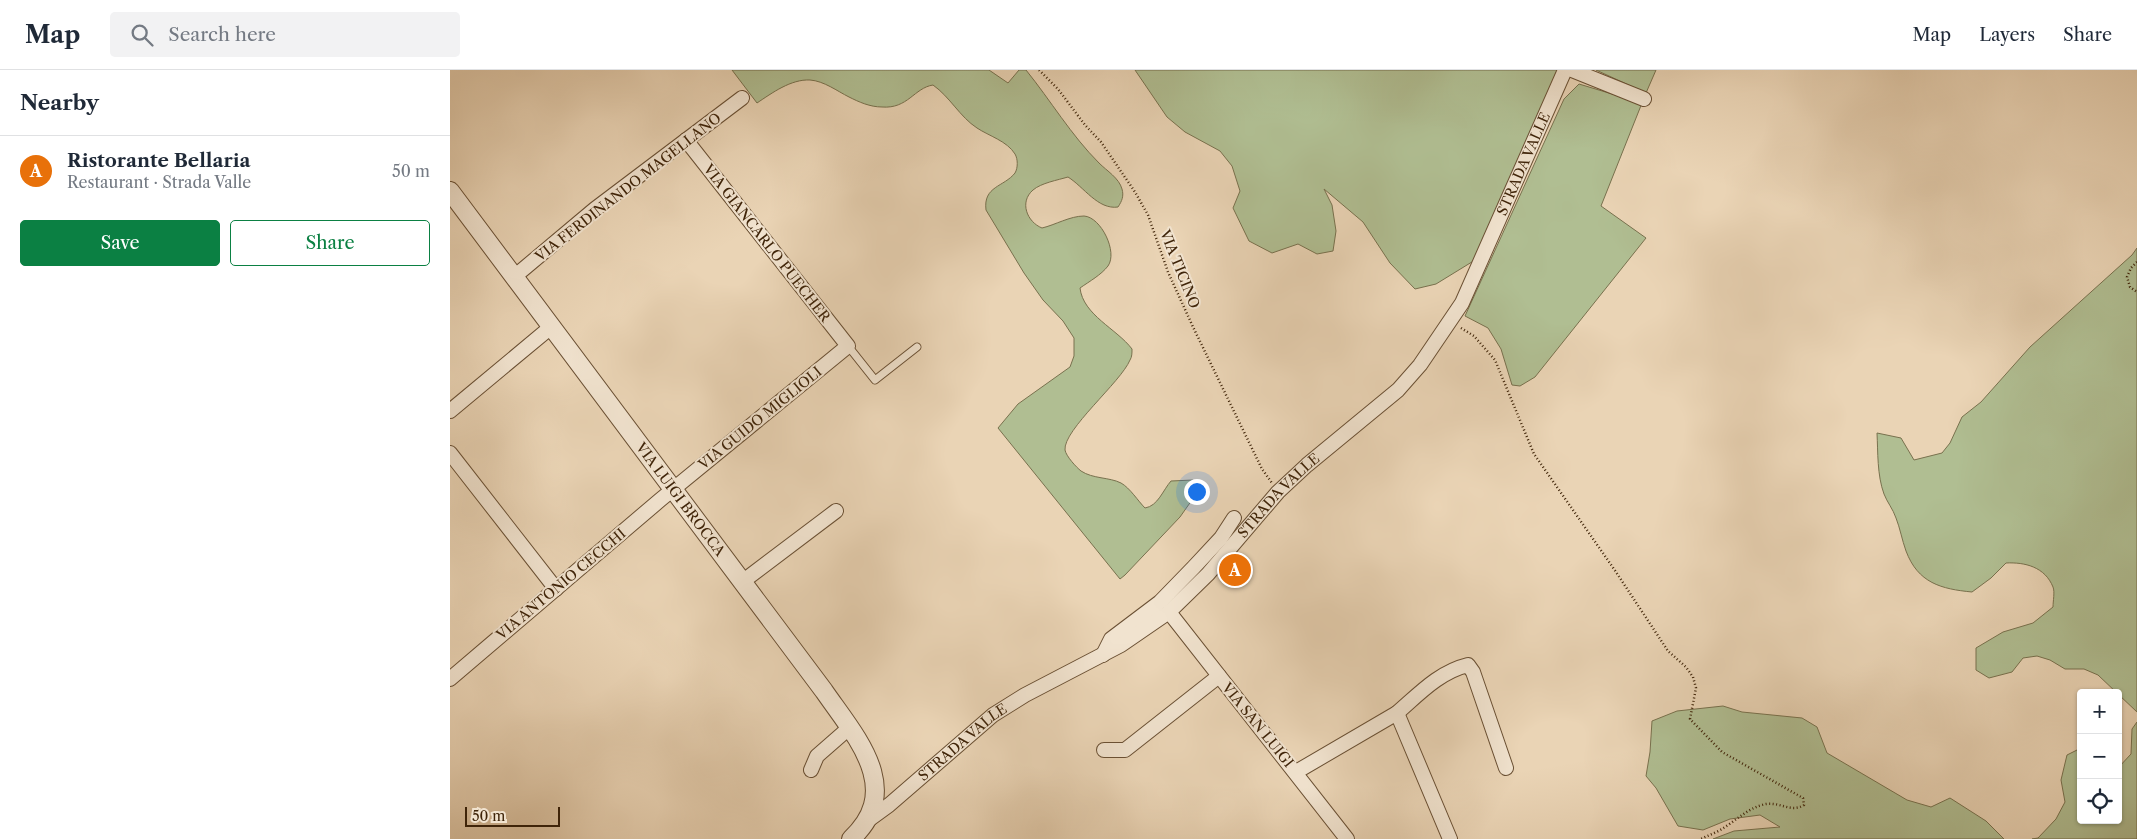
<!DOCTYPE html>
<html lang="en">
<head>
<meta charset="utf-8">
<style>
  body { margin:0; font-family:"Libre Caslon Text",serif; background:#f2f2f3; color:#1f2937 }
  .controls { position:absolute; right:15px; bottom:15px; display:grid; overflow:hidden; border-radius:5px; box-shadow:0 1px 4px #0004 }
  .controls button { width:45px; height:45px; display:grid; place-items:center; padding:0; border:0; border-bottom:1px solid #e0e1e3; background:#fff; color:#1f2937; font:25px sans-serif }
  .scale { position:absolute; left:15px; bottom:12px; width:95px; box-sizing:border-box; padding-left:5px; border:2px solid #3f2409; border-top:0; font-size:14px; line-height:18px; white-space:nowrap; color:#3f2409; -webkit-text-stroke:4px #f1e3cf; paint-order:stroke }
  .you { position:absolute; left:746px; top:421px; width:18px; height:18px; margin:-12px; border:4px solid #fff; border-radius:50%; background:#1a73e8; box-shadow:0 0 0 8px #1a73e833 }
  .badge { display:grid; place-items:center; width:32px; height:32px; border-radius:50%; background:#0b8043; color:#fff; font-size:16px; font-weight:700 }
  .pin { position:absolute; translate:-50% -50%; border:2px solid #fff; box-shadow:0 1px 5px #0006 }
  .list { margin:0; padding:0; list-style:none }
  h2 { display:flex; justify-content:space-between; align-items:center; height:65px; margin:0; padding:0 20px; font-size:21px }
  h2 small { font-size:16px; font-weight:400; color:#747a83 }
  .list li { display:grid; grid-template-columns:32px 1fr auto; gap:15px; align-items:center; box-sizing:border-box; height:70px; padding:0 20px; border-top:1px solid #e0e1e3 }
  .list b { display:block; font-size:19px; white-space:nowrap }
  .list p { margin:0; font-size:16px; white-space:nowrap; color:#747a83 }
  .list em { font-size:16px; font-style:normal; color:#747a83 }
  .actions { display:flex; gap:10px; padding:15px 20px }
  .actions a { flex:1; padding:11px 0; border:1px solid #0b8043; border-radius:5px; text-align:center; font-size:18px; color:#0b8043 }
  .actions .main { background:#0b8043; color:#fff }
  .icon { flex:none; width:28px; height:28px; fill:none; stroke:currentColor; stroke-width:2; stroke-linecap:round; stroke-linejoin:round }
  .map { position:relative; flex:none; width:1687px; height:769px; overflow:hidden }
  header { display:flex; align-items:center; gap:30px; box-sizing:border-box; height:70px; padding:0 25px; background:#fff; border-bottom:1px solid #e0e1e3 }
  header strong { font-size:24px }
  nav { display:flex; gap:28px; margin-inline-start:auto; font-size:18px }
  .search { width:350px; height:45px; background:#f2f2f3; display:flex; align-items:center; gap:12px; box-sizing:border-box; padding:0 18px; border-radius:5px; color:#747a83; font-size:19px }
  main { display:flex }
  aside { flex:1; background:#fff }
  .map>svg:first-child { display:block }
  .green { fill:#b0be92; stroke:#78714e }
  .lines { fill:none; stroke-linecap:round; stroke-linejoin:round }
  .service-casing { stroke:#6a5034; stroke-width:9 }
  .minor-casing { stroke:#6a5034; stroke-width:16 }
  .tertiary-casing { stroke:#6a5034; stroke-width:20 }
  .path { stroke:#3f2409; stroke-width:2.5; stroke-dasharray:1 2.5; stroke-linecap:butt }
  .service { stroke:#f1e3cf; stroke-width:7 }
  .minor { stroke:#f1e3cf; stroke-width:14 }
  .tertiary { stroke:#f1e3cf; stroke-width:18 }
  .labels { text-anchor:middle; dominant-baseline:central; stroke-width:4; stroke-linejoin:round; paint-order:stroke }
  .street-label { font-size:14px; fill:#3f2409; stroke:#f1e3cf }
</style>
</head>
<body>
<header>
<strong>Map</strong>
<div class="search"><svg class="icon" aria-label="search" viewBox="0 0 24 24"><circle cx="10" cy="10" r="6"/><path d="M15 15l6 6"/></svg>Search here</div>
<nav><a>Map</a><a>Layers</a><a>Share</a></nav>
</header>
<main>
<aside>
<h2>Nearby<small></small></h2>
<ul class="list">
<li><span class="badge" style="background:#e8710a">A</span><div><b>Ristorante Bellaria</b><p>Restaurant · Strada Valle</p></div><em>50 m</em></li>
</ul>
<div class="actions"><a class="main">Save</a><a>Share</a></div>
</aside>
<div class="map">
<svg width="1687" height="769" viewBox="0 0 1687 769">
  <rect width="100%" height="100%" fill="#ead4b5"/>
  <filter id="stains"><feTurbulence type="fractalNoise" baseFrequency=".004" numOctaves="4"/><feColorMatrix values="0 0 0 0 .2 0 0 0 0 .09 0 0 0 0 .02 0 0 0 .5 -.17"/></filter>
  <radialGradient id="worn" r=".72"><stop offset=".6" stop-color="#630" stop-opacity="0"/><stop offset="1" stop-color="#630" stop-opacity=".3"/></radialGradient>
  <path class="green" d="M282 0H539L558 13 569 0H576C601 31 621 65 649 93 657 101 669 108 672 119 674 126 672 131 668 137 648 140 634 117 618 107 608 110 591 113 583 120 569 132 577 152 592 158 605 155 620 146 634 146 651 147 668 182 658 196 651 205 640 211 630 218 633 245 667 259 682 279 682 283 682 287 680 290 671 312 613 360 615 380 616 386 626 397 631 401 643 409 659 407 671 413 680 418 688 431 695 438 708 436 713 420 721 411L743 410 749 420 730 447 675 505 670 509 548 358 568 334 620 297 624 286V268L613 251 593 230 574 203 536 140C533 116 554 117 565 103 568 98 568 89 565 84 557 71 539 66 527 58 510 47 500 27 483 15 464 18 458 39 432 37 420 37 409 32 399 27 387 21 374 11 360 10 341 9 322 23 307 33Z
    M685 0H1112L1030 187 986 214 965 219 940 193 913 152 874 119 882 135 886 161 883 181 867 184 848 174 822 183 799 171 783 138 790 121 782 96 770 81 735 62 717 47Z
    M1146 0H1206L1196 23Z
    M1129 14 1192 33 1151 136 1196 168 1085 307 1070 316 1062 315 1051 279 1038 258 1015 246 1114 29Z
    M1687 178V642L1648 605 1634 599H1615L1600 590 1587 586 1573 588 1562 602 1539 608 1526 600V578L1553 562 1583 553 1603 537C1603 531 1605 522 1603 517 1595 497 1575 492 1556 493L1541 508 1522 522C1491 519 1468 513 1456 481 1452 470 1450 458 1446 448 1443 439 1437 432 1434 424 1427 405 1428 382 1427 363L1451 368 1464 390 1492 383 1500 373 1512 347 1531 332 1580 277 1682 185Z
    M1273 636 1292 642 1352 648 1367 657 1377 683 1457 730 1481 737 1500 728 1536 751 1554 769H1263L1284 761 1330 757 1310 745 1280 749 1253 760 1228 756 1206 718 1196 706 1200 682 1202 651 1227 641Z
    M1687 652V769H1582L1588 768 1606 749 1615 732 1611 710 1617 685 1631 678V750H1668V698L1681 684 1682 659Z"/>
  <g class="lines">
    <defs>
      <path id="service" d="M398 276 425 310 467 277"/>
      <g id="minor">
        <path d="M1122 0 1194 29"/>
        <path d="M64 207 145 139 292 28"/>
        <path d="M0 341 101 257"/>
        <path d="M0 383 106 519"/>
        <path d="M292 512 386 441"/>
        <path d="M719 542 897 769"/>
        <path d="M653 585 661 569 710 532 744 497 771 468 784 448"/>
        <path d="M0 609 210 430 398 276 236 70"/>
        <path d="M947 643C969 624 989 602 1018 595L1023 602 1056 698"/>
        <path d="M654 680H675L769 606"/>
        <path d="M361 700 367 686 399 658"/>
        <path d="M846 702 947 643 1000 769"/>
        <path id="s1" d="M417 751 439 735 543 645 575 625 671 575 719 542 758 504 828 422 857 395 948 320 970 295 1012 233 1115 0"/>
      </g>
      <g id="tertiary">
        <path id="s2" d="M0 121 374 621C405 666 455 719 401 769"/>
      </g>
    </defs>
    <use href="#service" class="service-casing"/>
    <use href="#minor" class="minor-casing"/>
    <use href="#tertiary" class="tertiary-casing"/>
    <path class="path" d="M589 0 608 19 635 55 651 72 685 122 698 145 718 202 743 257 812 399 822 413
      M1687 192 1681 198 1677 207 1680 217 1687 222
      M1011 258 1024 266 1045 290 1084 384 1164 499 1218 581 1236 597 1243 607 1246 618 1240 649 1272 682 1353 728 1354 735C1341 743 1331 732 1316 734 1300 737 1289 748 1275 757 1268 762 1259 765 1251 769"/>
    <use href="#service" class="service"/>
    <use href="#minor" class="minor"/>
    <use href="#tertiary" class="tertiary"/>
  </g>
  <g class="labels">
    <g class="street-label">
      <text stroke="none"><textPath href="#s1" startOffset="949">STRADA VALLE</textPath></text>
      <text transform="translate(178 117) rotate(-38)">VIA FERDINANDO MAGELLANO</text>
      <text transform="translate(317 173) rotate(52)">VIA GIANCARLO PUECHER</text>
      <text transform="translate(730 199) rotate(68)">VIA TICINO</text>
      <text transform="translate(310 348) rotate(-39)">VIA GUIDO MIGLIOLI</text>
      <text stroke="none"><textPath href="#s1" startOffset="529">STRADA VALLE</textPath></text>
      <text stroke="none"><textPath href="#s2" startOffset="385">VIA LUIGI BROCCA</textPath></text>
      <text transform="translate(111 514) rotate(-40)">VIA ANTONIO CECCHI</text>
      <text transform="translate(808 655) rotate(51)">VIA SAN LUIGI</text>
      <text stroke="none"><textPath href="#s1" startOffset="124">STRADA VALLE</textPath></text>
    </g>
  </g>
  <rect width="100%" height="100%" filter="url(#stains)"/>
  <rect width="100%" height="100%" fill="url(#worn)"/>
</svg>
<div class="controls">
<button>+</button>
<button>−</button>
<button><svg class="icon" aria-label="locate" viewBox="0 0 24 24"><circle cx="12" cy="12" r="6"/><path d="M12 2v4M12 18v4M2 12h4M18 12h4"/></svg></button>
</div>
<div class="scale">50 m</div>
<div class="you"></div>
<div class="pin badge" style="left:785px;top:500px;background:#e8710a">A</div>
</div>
</main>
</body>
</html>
